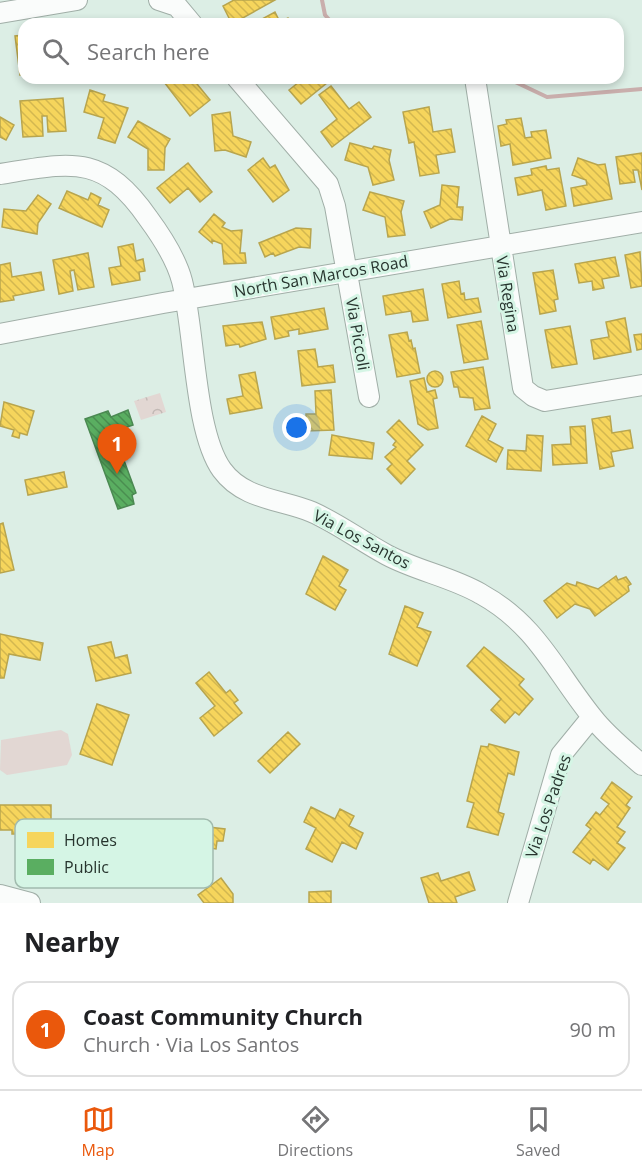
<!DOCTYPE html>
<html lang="en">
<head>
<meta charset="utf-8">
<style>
  body { margin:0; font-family:"Open Sans",sans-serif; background:#f2f2f2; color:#202124 }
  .you { position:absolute; left:297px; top:428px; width:21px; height:21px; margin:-15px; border:4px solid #fff; border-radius:50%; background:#1a73e8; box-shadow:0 0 0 9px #1a73e833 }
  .badge { display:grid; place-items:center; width:39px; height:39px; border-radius:50%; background:#ea580c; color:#fff; font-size:20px; font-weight:700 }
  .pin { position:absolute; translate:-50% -50px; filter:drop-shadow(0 2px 3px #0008) }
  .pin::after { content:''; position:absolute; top:32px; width:21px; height:18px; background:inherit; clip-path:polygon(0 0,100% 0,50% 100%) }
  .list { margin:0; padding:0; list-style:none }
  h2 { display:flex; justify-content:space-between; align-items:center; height:78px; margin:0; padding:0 24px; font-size:26px }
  h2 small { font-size:20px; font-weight:400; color:#757577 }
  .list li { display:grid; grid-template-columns:39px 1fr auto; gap:18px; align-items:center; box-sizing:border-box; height:96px; margin:0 12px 12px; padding:0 12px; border:2px solid #e0e0e0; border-radius:18px }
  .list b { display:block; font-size:22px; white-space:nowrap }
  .list p { margin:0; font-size:20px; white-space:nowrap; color:#757577 }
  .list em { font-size:20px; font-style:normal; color:#757577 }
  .icon { flex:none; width:33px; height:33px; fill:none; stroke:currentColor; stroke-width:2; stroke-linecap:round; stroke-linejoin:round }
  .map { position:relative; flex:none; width:642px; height:903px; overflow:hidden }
  .search { position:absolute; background:#fff; box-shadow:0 3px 9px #0003; left:18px; right:18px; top:18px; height:66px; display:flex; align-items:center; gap:15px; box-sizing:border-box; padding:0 21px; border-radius:18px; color:#757577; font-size:22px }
  .sheet { height:186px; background:#fff }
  nav { display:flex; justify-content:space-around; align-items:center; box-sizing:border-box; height:84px; border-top:2px solid #e0e0e0; background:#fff; font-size:16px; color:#757577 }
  nav a { display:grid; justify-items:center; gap:3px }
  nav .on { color:#ea580c }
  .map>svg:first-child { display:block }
  .green { fill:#e2d7d3 }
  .park { fill:url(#park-crowns) }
  .homes { fill:url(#homes-back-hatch); stroke:#b8a54e; stroke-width:1.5 }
  .public { fill:url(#public-back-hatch); stroke:#4b8952; stroke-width:1.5 }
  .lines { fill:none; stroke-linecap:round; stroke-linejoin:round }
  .stream { stroke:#c9aeac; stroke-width:4 }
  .minor-casing { stroke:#a0aea7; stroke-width:22 }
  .minor { stroke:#fafcfb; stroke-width:20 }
  .labels { text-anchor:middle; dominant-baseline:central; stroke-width:6; stroke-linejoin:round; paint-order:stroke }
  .street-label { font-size:16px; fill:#27342e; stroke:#d5f5e5 }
  .key { fill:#d5f5e5; stroke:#a1bbae; stroke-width:1.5 }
  .key-label { font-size:16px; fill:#27342e }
</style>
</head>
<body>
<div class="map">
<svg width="642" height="903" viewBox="0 0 642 903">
  <defs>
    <pattern id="park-crowns" width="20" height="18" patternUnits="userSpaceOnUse" patternTransform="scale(1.5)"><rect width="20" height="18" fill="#e2d7d3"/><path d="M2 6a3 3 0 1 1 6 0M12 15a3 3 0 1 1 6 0" fill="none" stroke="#c2b9b5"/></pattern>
    <pattern id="homes-back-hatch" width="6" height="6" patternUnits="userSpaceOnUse" patternTransform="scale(1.5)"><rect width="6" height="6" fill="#f6d55c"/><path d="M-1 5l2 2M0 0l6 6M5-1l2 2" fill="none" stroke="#d3b750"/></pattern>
    <pattern id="public-back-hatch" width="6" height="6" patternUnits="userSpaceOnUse" patternTransform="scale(1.5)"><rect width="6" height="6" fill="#5aae61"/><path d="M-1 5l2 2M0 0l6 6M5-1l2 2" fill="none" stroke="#4a8e50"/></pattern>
  </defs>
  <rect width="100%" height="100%" fill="#dceee5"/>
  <path class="green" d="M61 730 68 734 72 755 67 765 7 775 0 770 1 740Z"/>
  <path class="park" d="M160 393 166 412 141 420 134 401Z"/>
  <path class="homes" d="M234 0H275L232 24 223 6Z
    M275 12 280 22 288 18 291 24H253Z
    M24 35V74L20 75 15 36Z
    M161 78H200L202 81 197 84 210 100 190 116Z
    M304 78H325L328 82 301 104 289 90Z
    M331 86 349 109 359 102 371 117 332 147 321 132 337 119 319 95Z
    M90 90 105 95 103 101 128 108 115 143 98 138 104 118 84 112Z
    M63 98 66 131 48 132 47 116H42L43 136 23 137 20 101Z
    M429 107 433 132 451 129 455 152 436 155 439 173 420 176 414 142 409 143 403 112Z
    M230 112 233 136 251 142 246 157 225 150 215 151 212 115Z
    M0 117 14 125 6 140 0 137Z
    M521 118 525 138 532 137 531 132 546 130 551 158 513 165 510 144 501 146 498 126 507 124 506 120Z
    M138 121 170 139 165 148 164 170H148V149L128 137Z
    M350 143 372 149 374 146 391 150 389 160 394 180 373 185 368 167 345 160Z
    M642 153V190L638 170H633L635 182 620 184 616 157Z
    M263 158 270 168 275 165 289 190 273 202 248 170Z
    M578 158 598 165 605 164 612 199 574 206 571 188 587 185 586 180 572 175Z
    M188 163 212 192 200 202 188 188 170 203 157 188Z
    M546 166 547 170 559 168 566 206 546 210 542 190 518 195 515 178 532 175 531 169Z
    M442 185 459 187 457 207H463L462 220 450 219 431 228 424 212 440 205Z
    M67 191 88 200 91 193 101 198 98 205 109 210 102 227 59 208Z
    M370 192 404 201 401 212 405 235 388 237 385 217 363 210Z
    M38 195 51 204 38 223 37 234 2 227 4 209 26 211Z
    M214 214 225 223 222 227 231 231 242 230 240 253H245L246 263 224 264 222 244 212 240V243L199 232Z
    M296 228 311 229 310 248 299 247 275 256 273 253 265 257 259 243Z
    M133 244 136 261 143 259 145 271 139 272 140 280 112 285 109 268 121 266 118 247Z
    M640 252 642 286 631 288 625 255Z
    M88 253 94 287 78 290 74 270 70 271 73 291 59 294 53 260Z
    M615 257 619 276 602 279 604 288 593 290 592 281 579 283 575 264Z
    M10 263 12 277 41 272 44 290 13 296 14 300 0 302V265Z
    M553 270 558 299 554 300 556 311 540 314 533 273Z
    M459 281 461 294 464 293 465 300 478 298 481 312 448 318 442 284Z
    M423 289 428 320 413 322 411 311 386 315 383 296Z
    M324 308 328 329 299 334V329L288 331 289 336 275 339 271 317Z
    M625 318 631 352 594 359 591 340 609 337 606 322Z
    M481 321 488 359 464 363 457 325Z
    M262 322 266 339 240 347 239 344 226 346 223 326Z
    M570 326 577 364 552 368 545 330Z
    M407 332 409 341 411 340 413 349 415 348 420 373 397 377 389 335Z
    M642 334V349L637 350 634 335Z
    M315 349 318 367 333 365 335 382 302 386 298 351Z
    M483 367 490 408 475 410 473 398 460 397 458 387H454L451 372Z
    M427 379a8 8 0 1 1 16 0a8 8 0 1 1-16 0Z
    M255 372 262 408 230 414 227 399 243 396 239 375Z
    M424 378 427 392 435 390 437 398 433 399 438 428 428 430 418 424 410 381Z
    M331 390 334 430 306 431V414H316L315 391Z
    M4 402 34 411 27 435 20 433 19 438 12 436 14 430 0 426Z
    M482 416 496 424 488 440 503 448 496 462 466 446Z
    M610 416 612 433 630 430 633 448 611 452 614 466 600 469 592 419Z
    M399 420 423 445 407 461 415 469 401 484 387 469 392 464 385 457 396 447 393 445 396 441 387 432Z
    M585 426 587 463 553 465 552 445 571 444 570 427Z
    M332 435 374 443 372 459 329 455Z
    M527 435 543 436 541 471 507 469 508 450 526 451Z
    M64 472 67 487 28 495 25 480Z
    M3 523 14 570 0 573V524Z
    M323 556 348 570 339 586 346 590 335 610 306 594Z
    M616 576 618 580 626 577 631 584 628 586 629 591 595 616 590 609 575 604 557 618 544 601 567 583 576 586 577 582 598 589Z
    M405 606 423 613 417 627 431 632 417 666 389 654Z
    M0 634 43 643 40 660 9 654 4 678H0Z
    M111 642 115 658 127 655 131 673 96 681 88 647Z
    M484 647 524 679 519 685 533 699 519 715 515 712 505 723 491 710 501 699 467 666Z
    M209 672 226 693 230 690 238 700 234 703 242 713 214 736 200 718 215 706 196 683Z
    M97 704 129 715 112 765 80 754Z
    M288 732 300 744 270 773 258 761Z
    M489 744 519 752 514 775 508 773 498 812 504 814 498 835 467 827 474 803 467 801 481 746 488 747Z
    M612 782 632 797 626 805 630 808 617 827 625 832 617 843 625 848 608 870 593 859 590 864 573 852 591 829 586 825 596 812 600 815 609 804 601 798Z
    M0 805H51V831H42L39 862H24L20 834H12V830H0Z
    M311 807 335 819 340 809 354 816 349 826 363 833 356 849 342 842 332 862 306 849 316 828 304 822Z
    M200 826 225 829 223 841H217L216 849 203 847 204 840 199 839Z
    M469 872 475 890 455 897 457 903H429L421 878 438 873 441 881Z
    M221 878 233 894V903H204L198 895Z
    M331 891V903H309V892Z"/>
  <path class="public" d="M128 410 133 425 124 428 132 451 122 455 136 493 132 495 134 504 118 509 85 419 108 411 111 417Z"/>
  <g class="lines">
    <path class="stream" d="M322 0 325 15 333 24
      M507 78 547 97 642 89"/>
    <defs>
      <path id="minor" d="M159 0 177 6 192 24
        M0 13 77 0
        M237 78 328 184 335 206 369 397
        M475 78 523 388 533 396 545 401 642 385
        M0 174C70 163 102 152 148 218 162 237 176 258 182 281 195 331 194 431 222 470 244 500 281 499 312 512 339 524 361 541 387 555 417 571 452 577 481 594 537 625 555 671 593 718 607 736 625 750 642 765
        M0 334 163 303 642 222
        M0 895 30 903
        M518 903 561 755 592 717"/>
    </defs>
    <use href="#minor" class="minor-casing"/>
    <use href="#minor" class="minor"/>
  </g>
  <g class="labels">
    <g class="street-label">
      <text transform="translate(321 276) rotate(-10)">North San Marcos Road</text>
      <text transform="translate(508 294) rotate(81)">Via Regina</text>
      <text transform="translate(358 334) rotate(80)">Via Piccoli</text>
      <text transform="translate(362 539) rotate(28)">Via Los Santos</text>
      <text transform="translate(548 806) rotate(-71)">Via Los Padres</text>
    </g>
  </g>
  <rect x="15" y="819" width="198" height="69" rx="9" class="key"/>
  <rect x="27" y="832" width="27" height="16" fill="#f6d55c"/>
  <rect x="27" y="859" width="27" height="16" fill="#5aae61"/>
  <g class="key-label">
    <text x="64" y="846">Homes</text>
    <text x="64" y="873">Public</text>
  </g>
</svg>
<div class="you"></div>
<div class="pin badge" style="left:117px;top:474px">1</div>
<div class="search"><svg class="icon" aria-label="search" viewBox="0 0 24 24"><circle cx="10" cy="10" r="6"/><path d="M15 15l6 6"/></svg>Search here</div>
</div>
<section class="sheet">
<h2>Nearby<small></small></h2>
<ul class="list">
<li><span class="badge">1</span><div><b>Coast Community Church</b><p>Church · Via Los Santos</p></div><em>90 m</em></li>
</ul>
</section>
<nav>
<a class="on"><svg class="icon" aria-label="map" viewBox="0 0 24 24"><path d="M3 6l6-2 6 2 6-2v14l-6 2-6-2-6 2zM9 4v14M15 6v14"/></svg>Map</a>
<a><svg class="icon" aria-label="directions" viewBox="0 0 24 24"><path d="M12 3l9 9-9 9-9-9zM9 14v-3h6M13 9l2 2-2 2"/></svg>Directions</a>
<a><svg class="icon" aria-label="saved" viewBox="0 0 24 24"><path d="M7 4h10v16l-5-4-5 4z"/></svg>Saved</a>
</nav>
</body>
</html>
